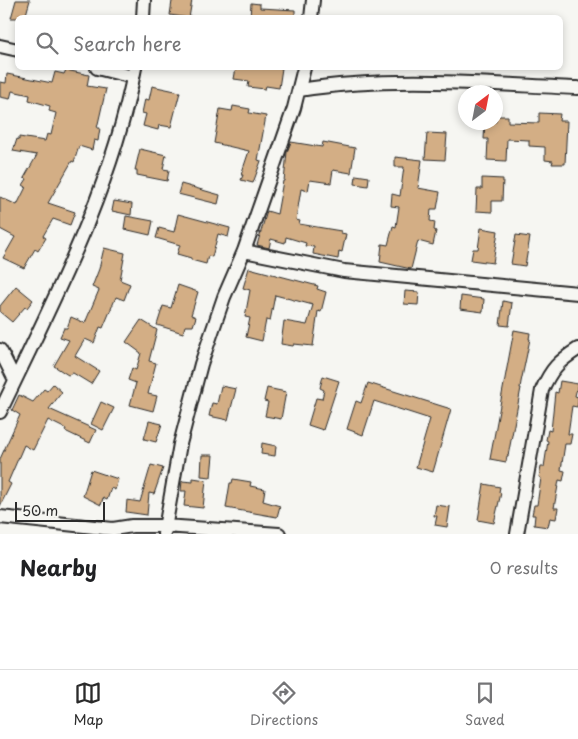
<!DOCTYPE html>
<html lang="en">
<head>
<meta charset="utf-8">
<style>
  body { margin:0; font-family:"Playpen Sans",sans-serif; background:#f2f2f2; color:#202124 }
  .compass { position:absolute; left:458px; top:85px; width:45px; height:45px; border-radius:50%; background:#fff; box-shadow:0 2px 8px #0003; rotate:32deg }
  .scale { position:absolute; left:15px; bottom:12px; width:90px; box-sizing:border-box; padding-left:5px; border:2px solid #2b2b2b; border-top:0; font-size:14px; line-height:18px; white-space:nowrap; color:#2b2b2b; -webkit-text-stroke:4px #f6f6f2; paint-order:stroke }
  .list { margin:0; padding:0; list-style:none }
  h2 { display:flex; justify-content:space-between; align-items:center; height:65px; margin:0; padding:0 20px; font-size:21px }
  h2 small { font-size:16px; font-weight:400; color:#757577 }
  .icon { flex:none; width:28px; height:28px; fill:none; stroke:currentColor; stroke-width:2; stroke-linecap:round; stroke-linejoin:round }
  .map { position:relative; flex:none; width:578px; height:534px; overflow:hidden }
  .search { position:absolute; background:#fff; box-shadow:0 2px 8px #0003; left:15px; right:15px; top:15px; height:55px; display:flex; align-items:center; gap:12px; box-sizing:border-box; padding:0 18px; border-radius:8px; color:#757577; font-size:19px }
  .sheet { height:135px; background:#fff }
  nav { display:flex; justify-content:space-around; align-items:center; box-sizing:border-box; height:70px; border-top:1px solid #e0e0e0; background:#fff; font-size:14px; color:#757577 }
  nav a { display:grid; justify-items:center; gap:2px }
  nav .on { color:#2b2b2b }
  .map>svg:first-child { display:block }
  .building { fill:#d3ae85; stroke:#2b2b2b }
  .lines { fill:none; stroke-linecap:round; stroke-linejoin:round }
  .street-casing { stroke:#2b2b2b; stroke-width:16 }
  .street { stroke:#f6f6f2; stroke-width:12 }
</style>
</head>
<body>
<div class="map">
<svg width="578" height="534" viewBox="0 0 578 534">
  <rect width="100%" height="100%" fill="#f6f6f2"/>
  <filter id="ink" filterUnits="userSpaceOnUse"><feTurbulence type="fractalNoise" baseFrequency=".02" numOctaves="2"/><feDisplacementMap in="SourceGraphic" scale="10" xChannelSelector="R" yChannelSelector="G"/><feConvolveMatrix kernelMatrix="1 2 1 2 8 2 1 2 1" color-interpolation-filters="sRGB"/></filter>
  <g filter="url(#ink)">
    <path class="building" d="M16 0H30L25 18H11Z
      M176 0H192L189 18 170 15 172 1Z
      M251 3 260 4V8L295 10V18H250Z
      M236 68H282L279 88 266 86 265 89 248 87 249 81 234 79Z
      M66 70 89 75 87 86 106 89 97 128H100L98 141 94 140 92 150 79 146 74 162 72 161 48 203 75 212 70 225 53 219 43 236 46 238 38 251 35 249 24 268 3 258 15 237 0 229V197L17 205 26 187 23 185 27 179 24 178 37 155 13 151 17 139 19 140V137L45 141 47 134 51 135 56 113 49 111 50 106 29 100 30 95 12 91 10 99 0 97V82L6 83 7 74 52 83 55 72 64 74Z
      M152 86 180 92 171 127 159 125 158 130 143 126 146 114 142 113 145 99 149 100Z
      M233 106 250 109 249 113 266 116 258 160 261 161 253 183 241 180 243 175H241L249 151 214 143 220 109 232 111Z
      M539 113 560 114 559 121H567L565 164H552L553 161 545 160V147L529 146V140L507 139 506 161 487 160 488 139H484L485 122H496V116H508V122L539 123Z
      M427 133 447 134 445 160 425 159Z
      M291 142 322 147 323 142 355 148 351 173 333 170 331 183 310 180 308 191 301 189 296 220 300 221 299 224 341 231V233L346 234 342 252 339 251 338 259 313 254 314 247 305 246 306 243 286 237 285 243 271 239 269 248 257 245 267 211 277 214 283 181H284L287 152Z
      M140 149 166 155 163 169 169 170 167 181 137 175V170H135Z
      M395 157 422 160 418 188 440 192 437 209H431L430 221 435 222 434 230 436 231 433 245 418 241 411 269 380 262 382 244 388 245 393 226 396 227 399 207 391 206 392 194 400 196 404 167H395Z
      M356 175 369 177 368 186 355 184Z
      M482 178 503 179 502 201H492V212L476 211 477 189H482Z
      M181 184 220 195 218 204 178 194Z
      M114 201 132 204 131 215 112 211Z
      M178 214 230 228 228 237 218 234 212 257 208 256 206 264 191 260V258L177 254 180 245 156 238 159 228 174 232Z
      M126 216 153 221 150 235 124 229Z
      M481 228 498 231 493 263 471 260 473 249H478Z
      M516 235 530 237 525 266 511 264Z
      M104 248 125 253 120 280 130 284 124 300 116 297 103 328 100 327 94 343 85 339 75 356 99 371 91 384 73 373 68 375 54 366 69 340 60 337 64 328H67L71 317 85 323 99 290 92 287 99 269Z
      M249 268 318 286 317 289 326 292 321 312 318 311 313 346 294 344 293 346 281 344 284 321 307 325 313 305 275 295 270 321 266 320 262 341 246 337 250 318 245 317 250 290 243 288Z
      M178 285 198 292 191 315 196 317 193 326H185L183 333 157 325 163 306 171 308Z
      M16 286 33 300 27 308 25 307 12 322 0 312V306Z
      M405 291 419 292 418 305 404 304Z
      M461 296 484 299 483 312 460 309Z
      M503 301 512 303 509 326 500 325Z
      M141 320 157 330 149 361 156 363 148 394 157 396 153 411 130 405 136 383 128 380 132 368 136 370 141 353 126 342Z
      M514 330 530 333 529 339H530L521 382 520 388H521L508 456H507L506 462 490 459Z
      M323 376 339 381 323 430 308 425 316 398 322 399 324 390 320 388Z
      M560 381 578 384 575 396 578 397V402L577 407 572 406 568 434H572L570 444H565L561 470 565 471 563 481 559 480 554 508H558L556 519 550 518 548 527 534 525 535 515H532L534 505H537L541 478 539 477 541 467H544L548 441 546 440 548 430 551 431 555 392 558 393Z
      M368 383 451 409 433 472 416 467 430 419 374 401 363 435 347 429 356 401 361 403Z
      M53 384 62 392 49 409 96 430 90 443 65 431 66 429 48 420 33 450 24 445 8 482 11 484 0 506V459L20 415 12 410 19 395 33 402 44 389 47 391Z
      M221 386 236 389 228 420 209 416 212 403 217 404Z
      M267 388 286 392 281 419 265 416 268 402 264 401Z
      M101 402 114 408 103 430 91 424Z
      M149 421 162 424 156 442 144 439Z
      M262 443 276 446 275 456 261 454Z
      M202 455H213L211 477 201 476Z
      M151 465 163 468 154 494 149 493 147 515 126 512 127 500 140 502Z
      M91 470 118 479 115 490 111 488 107 500 103 498 101 505 83 496Z
      M193 478 206 480 203 508 184 506 186 491H181L182 481 193 482Z
      M233 479 251 482 250 486 265 489 263 501 280 506 277 517 226 508 230 483H232Z
      M484 484 500 487 499 492 501 493 494 523 478 520Z
      M436 505 450 507 447 527 435 525 437 516H434Z"/>
    <g class="lines">
      <defs>
        <path id="street" d="M143 18 144 0
          M311 18 313 0
          M0 46 18 50
          M97 68 133 77
          M299 90C392 75 485 84 578 88
          M244 251 344 271 578 293
          M0 350 15 380
          M0 412C53 301 112 189 135 68
          M0 517 113 529 132 526H165L279 534
          M164 534 180 444 201 364 224 297 244 251 294 108 304 68
          M517 534 542 390C551 369 559 361 578 349"/>
      </defs>
      <use href="#street" class="street-casing"/>
      <use href="#street" class="street"/>
    </g>
  </g>
</svg>
<svg class="compass" viewBox="-18 -18 36 36"><path d="M0-13l5 13h-10z" fill="#e53935"/><path d="M0 13l5-13h-10z" fill="#757577"/></svg>
<div class="scale">50 m</div>
<div class="search"><svg class="icon" aria-label="search" viewBox="0 0 24 24"><circle cx="10" cy="10" r="6"/><path d="M15 15l6 6"/></svg>Search here</div>
</div>
<section class="sheet">
<h2>Nearby<small>0 results</small></h2>
<ul class="list">
</ul>
</section>
<nav>
<a class="on"><svg class="icon" aria-label="map" viewBox="0 0 24 24"><path d="M3 6l6-2 6 2 6-2v14l-6 2-6-2-6 2zM9 4v14M15 6v14"/></svg>Map</a>
<a><svg class="icon" aria-label="directions" viewBox="0 0 24 24"><path d="M12 3l9 9-9 9-9-9zM9 14v-3h6M13 9l2 2-2 2"/></svg>Directions</a>
<a><svg class="icon" aria-label="saved" viewBox="0 0 24 24"><path d="M7 4h10v16l-5-4-5 4z"/></svg>Saved</a>
</nav>
</body>
</html>
